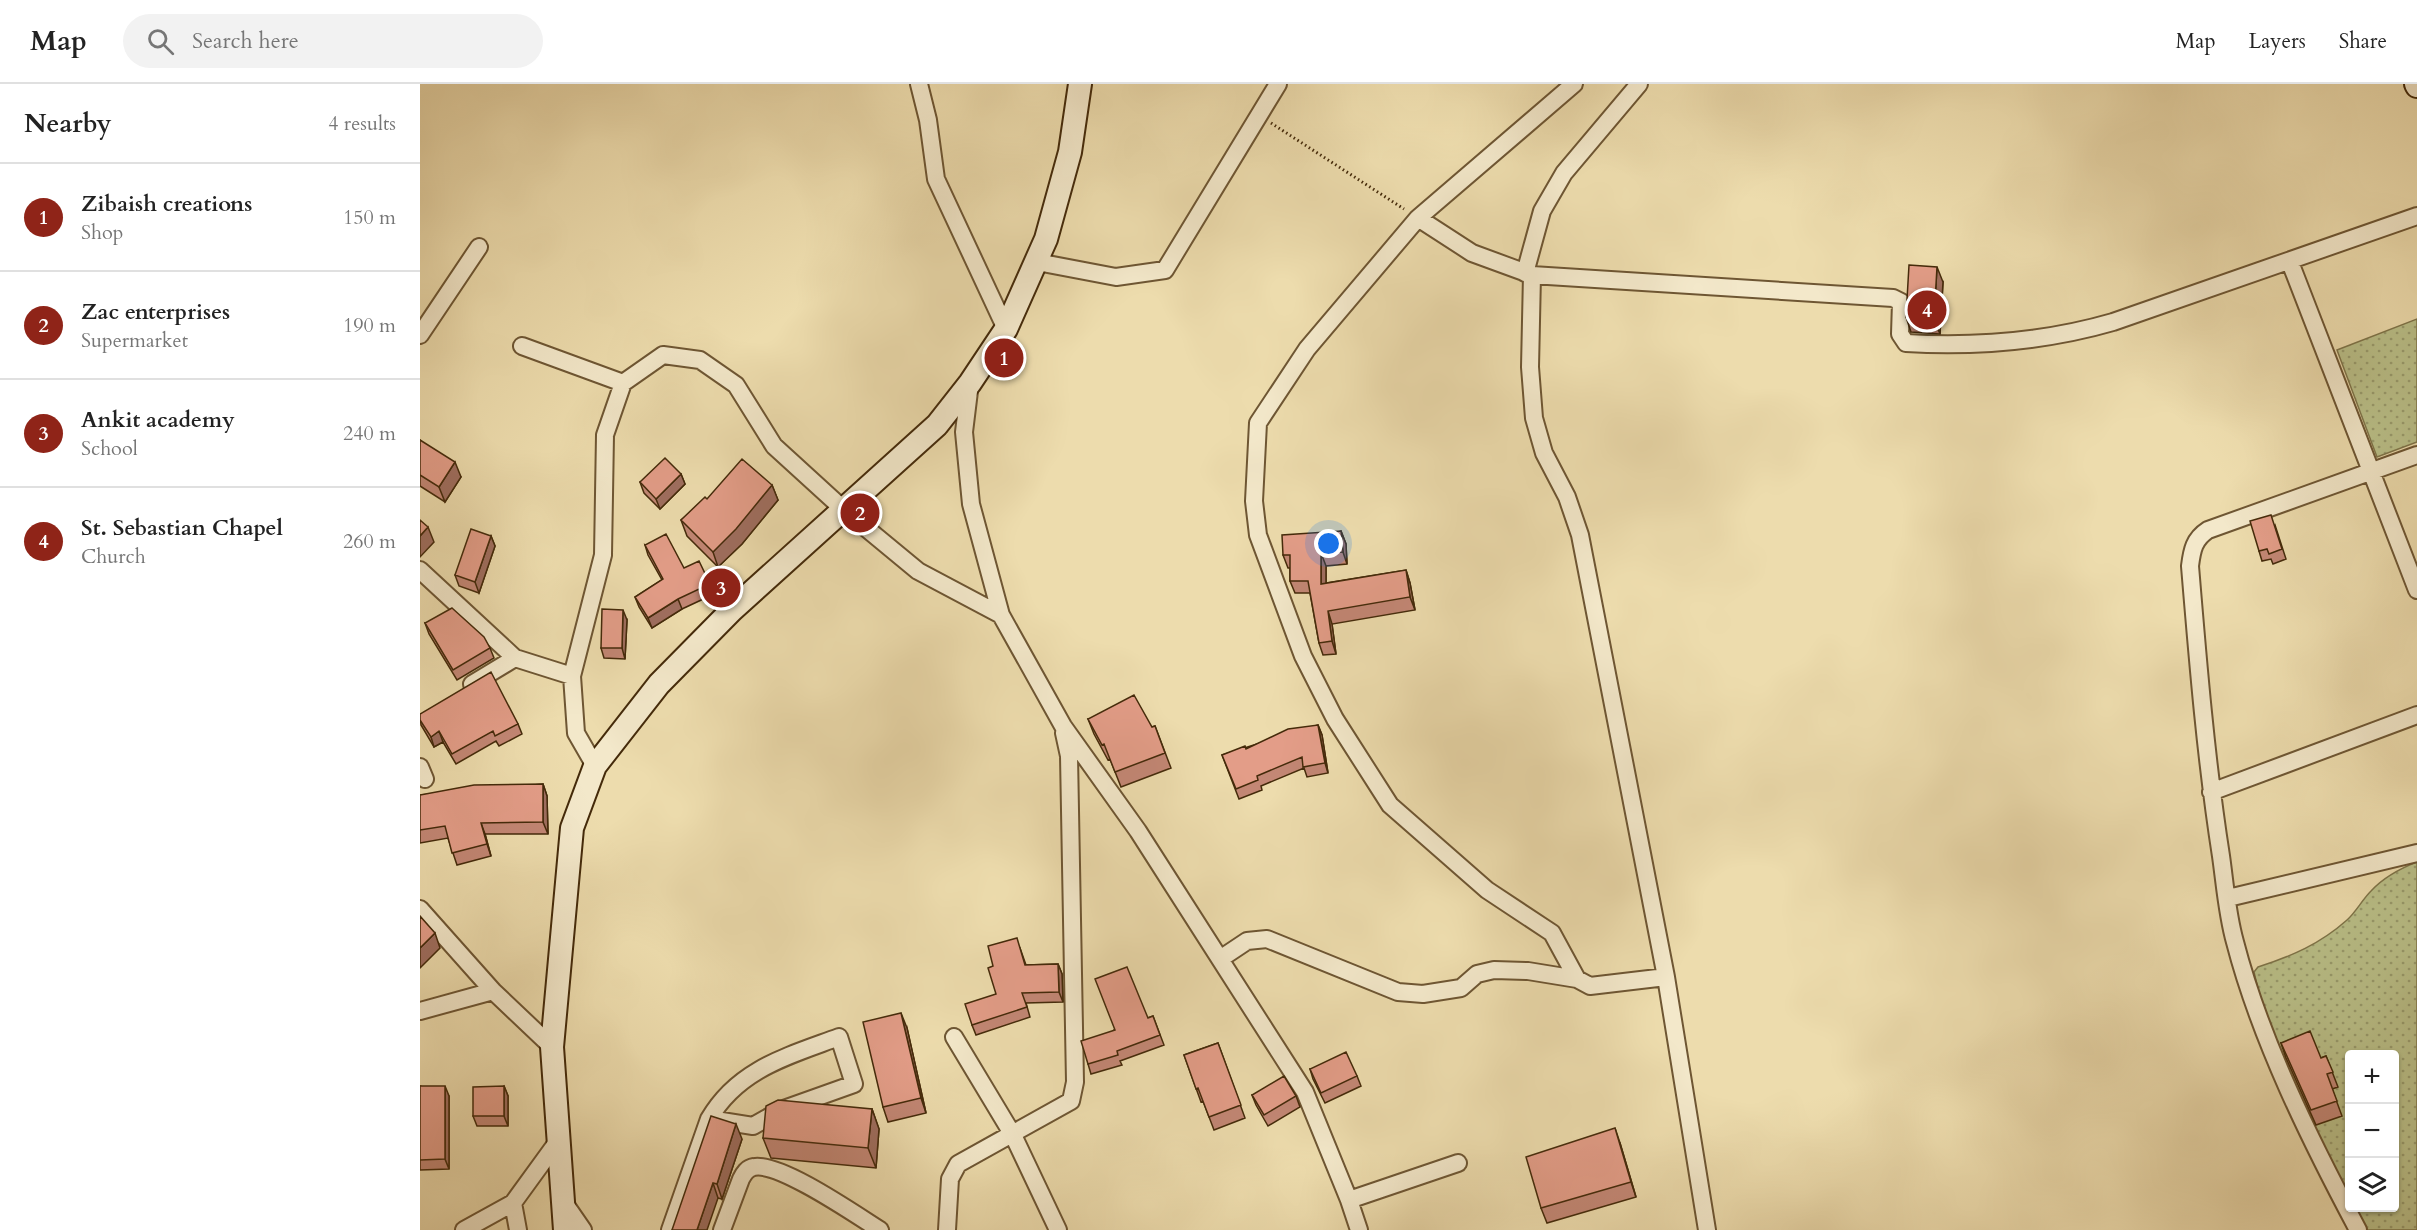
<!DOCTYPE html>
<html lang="en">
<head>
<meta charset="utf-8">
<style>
  body { margin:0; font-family:Cardo,serif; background:#f2f2f2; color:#222 }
  .controls { position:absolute; right:18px; bottom:18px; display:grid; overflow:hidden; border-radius:6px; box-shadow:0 2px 4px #0004 }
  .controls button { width:54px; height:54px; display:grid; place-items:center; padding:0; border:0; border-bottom:2px solid #e0e0e0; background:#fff; color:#222; font:30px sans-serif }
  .you { position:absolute; left:909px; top:460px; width:21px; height:21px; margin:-15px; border:4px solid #fff; border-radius:50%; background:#1a73e8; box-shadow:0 0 0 9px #1a73e833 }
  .badge { display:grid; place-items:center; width:39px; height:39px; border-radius:50%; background:#8f2418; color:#fff; font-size:20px; font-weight:700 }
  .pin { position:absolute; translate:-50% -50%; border:3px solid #fff; box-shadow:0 2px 6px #0006 }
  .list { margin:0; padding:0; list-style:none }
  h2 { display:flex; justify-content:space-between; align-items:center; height:78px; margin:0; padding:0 24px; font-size:26px }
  h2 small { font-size:20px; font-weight:400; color:#767676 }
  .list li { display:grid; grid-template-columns:39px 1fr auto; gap:18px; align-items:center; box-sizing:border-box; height:108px; padding:0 24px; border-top:2px solid #e0e0e0 }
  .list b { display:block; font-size:22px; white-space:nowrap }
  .list p { margin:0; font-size:20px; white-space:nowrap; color:#767676 }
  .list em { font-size:20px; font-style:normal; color:#767676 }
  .icon { flex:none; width:33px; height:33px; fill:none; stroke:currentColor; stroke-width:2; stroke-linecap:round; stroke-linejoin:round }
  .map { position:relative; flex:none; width:1997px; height:1146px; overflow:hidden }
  header { display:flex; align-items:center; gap:36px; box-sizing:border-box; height:84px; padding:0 30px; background:#fff; border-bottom:2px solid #e0e0e0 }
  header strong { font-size:28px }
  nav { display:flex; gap:33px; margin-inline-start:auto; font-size:21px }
  .search { width:420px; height:54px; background:#f2f2f2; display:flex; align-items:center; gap:15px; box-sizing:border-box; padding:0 21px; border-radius:33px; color:#767676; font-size:22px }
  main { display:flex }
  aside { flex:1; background:#fff }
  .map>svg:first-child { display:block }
  .park { fill:url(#park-dots); stroke:#7f754a; stroke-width:1.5 }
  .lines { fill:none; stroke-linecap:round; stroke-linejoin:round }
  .street-casing { stroke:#6e5633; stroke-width:20 }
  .secondary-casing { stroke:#442a0a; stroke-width:26 }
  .path { stroke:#442a0a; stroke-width:3; stroke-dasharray:1.5 3; stroke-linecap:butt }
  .street { stroke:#f3e8ca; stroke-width:16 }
  .secondary { stroke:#f3e8ca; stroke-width:22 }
  .wall { fill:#c38775; stroke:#442a0a; stroke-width:1.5 }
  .shaded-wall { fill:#9f6e5f; stroke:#442a0a; stroke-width:1.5 }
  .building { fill:#e39d88; stroke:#442a0a; stroke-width:1.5 }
</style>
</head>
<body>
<header>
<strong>Map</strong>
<div class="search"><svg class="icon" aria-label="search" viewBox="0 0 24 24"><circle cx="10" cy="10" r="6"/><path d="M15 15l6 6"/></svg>Search here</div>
<nav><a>Map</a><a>Layers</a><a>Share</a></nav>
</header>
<main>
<aside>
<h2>Nearby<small>4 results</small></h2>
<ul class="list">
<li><span class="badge">1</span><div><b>Zibaish creations</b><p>Shop</p></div><em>150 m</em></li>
<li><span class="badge">2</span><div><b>Zac enterprises</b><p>Supermarket</p></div><em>190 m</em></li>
<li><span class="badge">3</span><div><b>Ankit academy</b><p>School</p></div><em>240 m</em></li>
<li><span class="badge">4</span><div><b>St. Sebastian Chapel</b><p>Church</p></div><em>260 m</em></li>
</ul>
</aside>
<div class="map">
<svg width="1997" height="1146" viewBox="0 0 1997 1146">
  <defs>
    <pattern id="park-dots" width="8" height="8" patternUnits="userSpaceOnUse" patternTransform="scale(1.5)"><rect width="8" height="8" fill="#bac089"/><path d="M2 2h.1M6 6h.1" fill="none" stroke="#999c6e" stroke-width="1.8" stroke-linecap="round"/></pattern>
  </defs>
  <rect width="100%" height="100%" fill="#eddcad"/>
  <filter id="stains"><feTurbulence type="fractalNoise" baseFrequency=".00333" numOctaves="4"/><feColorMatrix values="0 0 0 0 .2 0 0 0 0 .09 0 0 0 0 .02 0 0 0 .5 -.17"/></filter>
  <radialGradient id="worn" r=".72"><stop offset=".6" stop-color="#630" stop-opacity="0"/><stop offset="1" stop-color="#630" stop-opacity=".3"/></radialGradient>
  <path class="park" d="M1997 235V358L1957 373 1917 266Z
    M1997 778V1146H1944L1932 1124H1974V970H1930L1929 1119 1891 1043 1841 918 1834 888 1838 883C1872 872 1900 860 1927 836 1936 828 1942 816 1951 807 1964 793 1979 785 1997 778Z"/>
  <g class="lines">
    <defs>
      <path id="street" d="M499 0 508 36 516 95 586 245
        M1154 0 998 134 887 265 838 339 834 417 838 451 883 572 915 635 970 721 1067 806 1132 849 1157 895
        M998 134 1052 169 1112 191
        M617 178 696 193 745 186 858 0
        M1870 178 1997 506
        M1105 189 1122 127 1144 89 1219 0
        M0 251 59 163
        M102 262 203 299
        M550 299 544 348 551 420 581 531 643 642 718 747 885 1008 929 1116 939 1146
        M0 486 95 574 152 592
        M52 600 95 574
        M175 682 156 649 152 592 183 471 185 351 203 299 243 271 280 276 316 301 354 362 423 425 498 487 581 531
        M0 683 5 695
        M1791 708 1997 631
        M1808 814 1997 769
        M0 825 73 907
        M800 875 827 857 847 855 978 908 1003 910 1041 904 1057 890 1074 886 1108 887 1157 895 1170 902 1246 893
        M0 927 73 907 132 963
        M534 953 593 1051 638 1146
        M929 1116 1038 1079
        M143 1117 163 1146
        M93 1119 98 1146
        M44 1146 93 1119 138 1057
        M250 1146 289 1035C318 985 368 972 419 953L434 1000 361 1026 333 1042 289 1035
        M302 1146 321 1095C324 1089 327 1084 334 1083 360 1078 436 1131 460 1146
        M527 1146 530 1095 538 1080 651 1017 655 998 649 672 644 649
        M1287 1146 1246 893 1160 451 1147 413 1124 369 1114 334 1110 283 1112 191 1473 214 1481 218 1480 250 1486 259C1557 263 1624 258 1693 238L1997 132
        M1938 1146C1891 1058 1840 955 1815 858 1807 830 1805 800 1801 772 1786 676 1778 579 1770 482 1772 466 1774 455 1788 446L1997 371"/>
      <path id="secondary" d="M1996 0 1997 2
        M145 1146 132 963 152 744 175 682 239 600 312 526 517 341 550 299 586 245 626 155 650 68 660 0"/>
    </defs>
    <use href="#street" class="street-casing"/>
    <use href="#secondary" class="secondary-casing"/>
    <path class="path" d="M851 39 984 125"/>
    <use href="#street" class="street"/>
    <use href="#secondary" class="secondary"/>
  </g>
  <path class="wall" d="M1523 198 1520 250 1491 248 1486 233Z
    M0 356 41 393 25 418 0 402Z
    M261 390 265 400 240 425 224 409 220 398Z
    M352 401 358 416 322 460 298 483 267 452 261 436 287 415Z
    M1855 441 1866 475 1853 480 1851 475 1842 477 1839 467Z
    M921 447 926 460 927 480 906 482V499L986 486 990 499 995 526 912 540 916 570 903 571 899 559 890 509H875L870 497V484H868L863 471Z
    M71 452 75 462 59 509 39 502 35 491Z
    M225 461 290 500 294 510 262 525 232 544 219 523 215 513 242 496 228 471Z
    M207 536 205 575 184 574 181 564Z
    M5 539 70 564 74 574 37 596 9 550Z
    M0 630 98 640 102 650 79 662 76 657 36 680 23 658 14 663 1 641Z
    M668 635 732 643 735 642 751 684 701 703 690 675 688 676 674 650Z
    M898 641 902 651 908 689 887 693 884 684 841 702 842 706 819 715 802 671Z
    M123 700 127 712 128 750H65L71 772 37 781 28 754 0 759V711Z
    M600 864 606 881 638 880 642 890 643 918 606 919 610 933 556 951 552 941 576 910 573 882Z
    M733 932 744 961 700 977 702 981 671 990 668 980 694 946Z
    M487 944 506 1029 468 1038 463 1023Z
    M798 959 825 1034 794 1046 783 1017 781 1018 764 971Z
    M1861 959 1901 974 1906 972 1918 1003 1912 1005 1922 1032 1896 1041 1866 974Z
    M890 985 937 992 941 1002 905 1019 893 995Z
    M0 1002 29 1012V1085L0 1086Z
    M84 1002 88 1012V1042H57L53 1032Z
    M832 1011 876 1012 880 1023 848 1042 836 1021Z
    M452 1025 459 1045 456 1084 351 1074 343 1054Z
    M322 1055 302 1115 298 1114 252 1146Z
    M1200 1059 1216 1113 1127 1139 1121 1124Z"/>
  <path class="shaded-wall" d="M1517 183 1523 198 1520 250 1514 235Z
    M35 378 41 393 25 418 19 403Z
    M261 390 265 400 240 425 236 415Z
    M352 401 358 416 322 460 298 483 293 468Z
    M8 443 14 458 0 473V452Z
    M921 447 926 460 927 480 923 468Z
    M71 452 75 462 59 509 55 498Z
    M901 469 906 482V513L901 500Z
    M986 486 990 499 995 526 990 513Z
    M258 515 262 525 232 544 228 534Z
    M203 526 207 536 205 575 202 564Z
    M908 527 912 540 916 570 912 557Z
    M898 641 902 651 908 689 905 679Z
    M19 647 23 658 14 663 11 653Z
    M123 700 127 712 128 750 123 738Z
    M61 739 65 750 71 772 67 760Z
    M15 849 20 864 0 884V864Z
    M638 880 642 890 643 918 639 908Z
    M481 929 487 944 506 1029 501 1014Z
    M25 1002 29 1012V1085L25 1075Z
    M84 1002 88 1012V1042L84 1032Z
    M452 1025 459 1045 456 1084 448 1064Z
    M316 1040 322 1055 302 1115 297 1100Z
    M1195 1044 1200 1059 1216 1113 1211 1098Z
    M293 1099 298 1114 287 1146H277Z"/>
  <path class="building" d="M1489 181 1517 183 1514 235 1486 233Z
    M0 356 35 378 19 403 0 391Z
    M245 374 261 390 236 415 220 398Z
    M322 375 352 401 316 445 293 468 261 436 285 413 287 415Z
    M1851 431 1862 465 1849 470 1847 465 1839 467 1830 437Z
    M0 436 8 443 0 452Z
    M51 445 71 452 55 498 35 491Z
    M921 447 923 468 901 469V500L986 486 990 513 908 527 912 557 899 559 888 497H870V471H863L862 451Z
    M246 450 264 484 279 477 290 500 258 515 228 534 215 513 243 495 225 461Z
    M32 524 64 553 70 564 33 586 5 539Z
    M182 525 203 526 202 564H181Z
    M71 588 98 640 75 652 73 647 32 670 19 647 11 653 0 636V630Z
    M714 611 732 643 735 642 745 669 695 688 684 660 682 661 668 635Z
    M898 641 905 679 883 683 882 673 837 692 838 696 816 705 802 671 825 662 826 665 868 645Z
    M123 700V738L61 739 67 760 32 769 25 742 0 746V711L54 701Z
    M0 832 15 849 0 864Z
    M597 854 605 881 638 880 639 908 602 909 607 923 552 941 545 920 576 910 568 884 573 882 568 862Z
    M707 883 728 934 733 932 740 951 697 967 698 971 668 980 661 957 695 946 675 895Z
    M481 929 501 1014 463 1023 443 938Z
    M1890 947 1901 974 1906 972 1913 988 1907 990 1917 1017 1891 1026 1861 959Z
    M798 959 821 1021 789 1033 778 1004 776 1005 764 971Z
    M926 968 937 992 901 1009 890 985Z
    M864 992 876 1012 844 1031 832 1011Z
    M0 1002H25V1075L0 1076Z
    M84 1002V1032H53V1003Z
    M358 1016 452 1025 448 1064 343 1054 346 1022Z
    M291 1032 316 1040 297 1100 293 1099 277 1146H252Z
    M1195 1044 1211 1098 1121 1124 1106 1073Z"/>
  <rect width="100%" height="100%" filter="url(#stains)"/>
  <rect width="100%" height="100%" fill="url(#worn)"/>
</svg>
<div class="controls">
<button>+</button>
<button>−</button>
<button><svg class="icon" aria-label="layers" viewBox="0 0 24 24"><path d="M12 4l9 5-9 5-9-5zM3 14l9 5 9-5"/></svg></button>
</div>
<div class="you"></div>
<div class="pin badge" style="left:584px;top:274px">1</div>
<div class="pin badge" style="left:440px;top:429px">2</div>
<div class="pin badge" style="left:301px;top:504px">3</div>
<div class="pin badge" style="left:1507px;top:226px">4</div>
</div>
</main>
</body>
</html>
